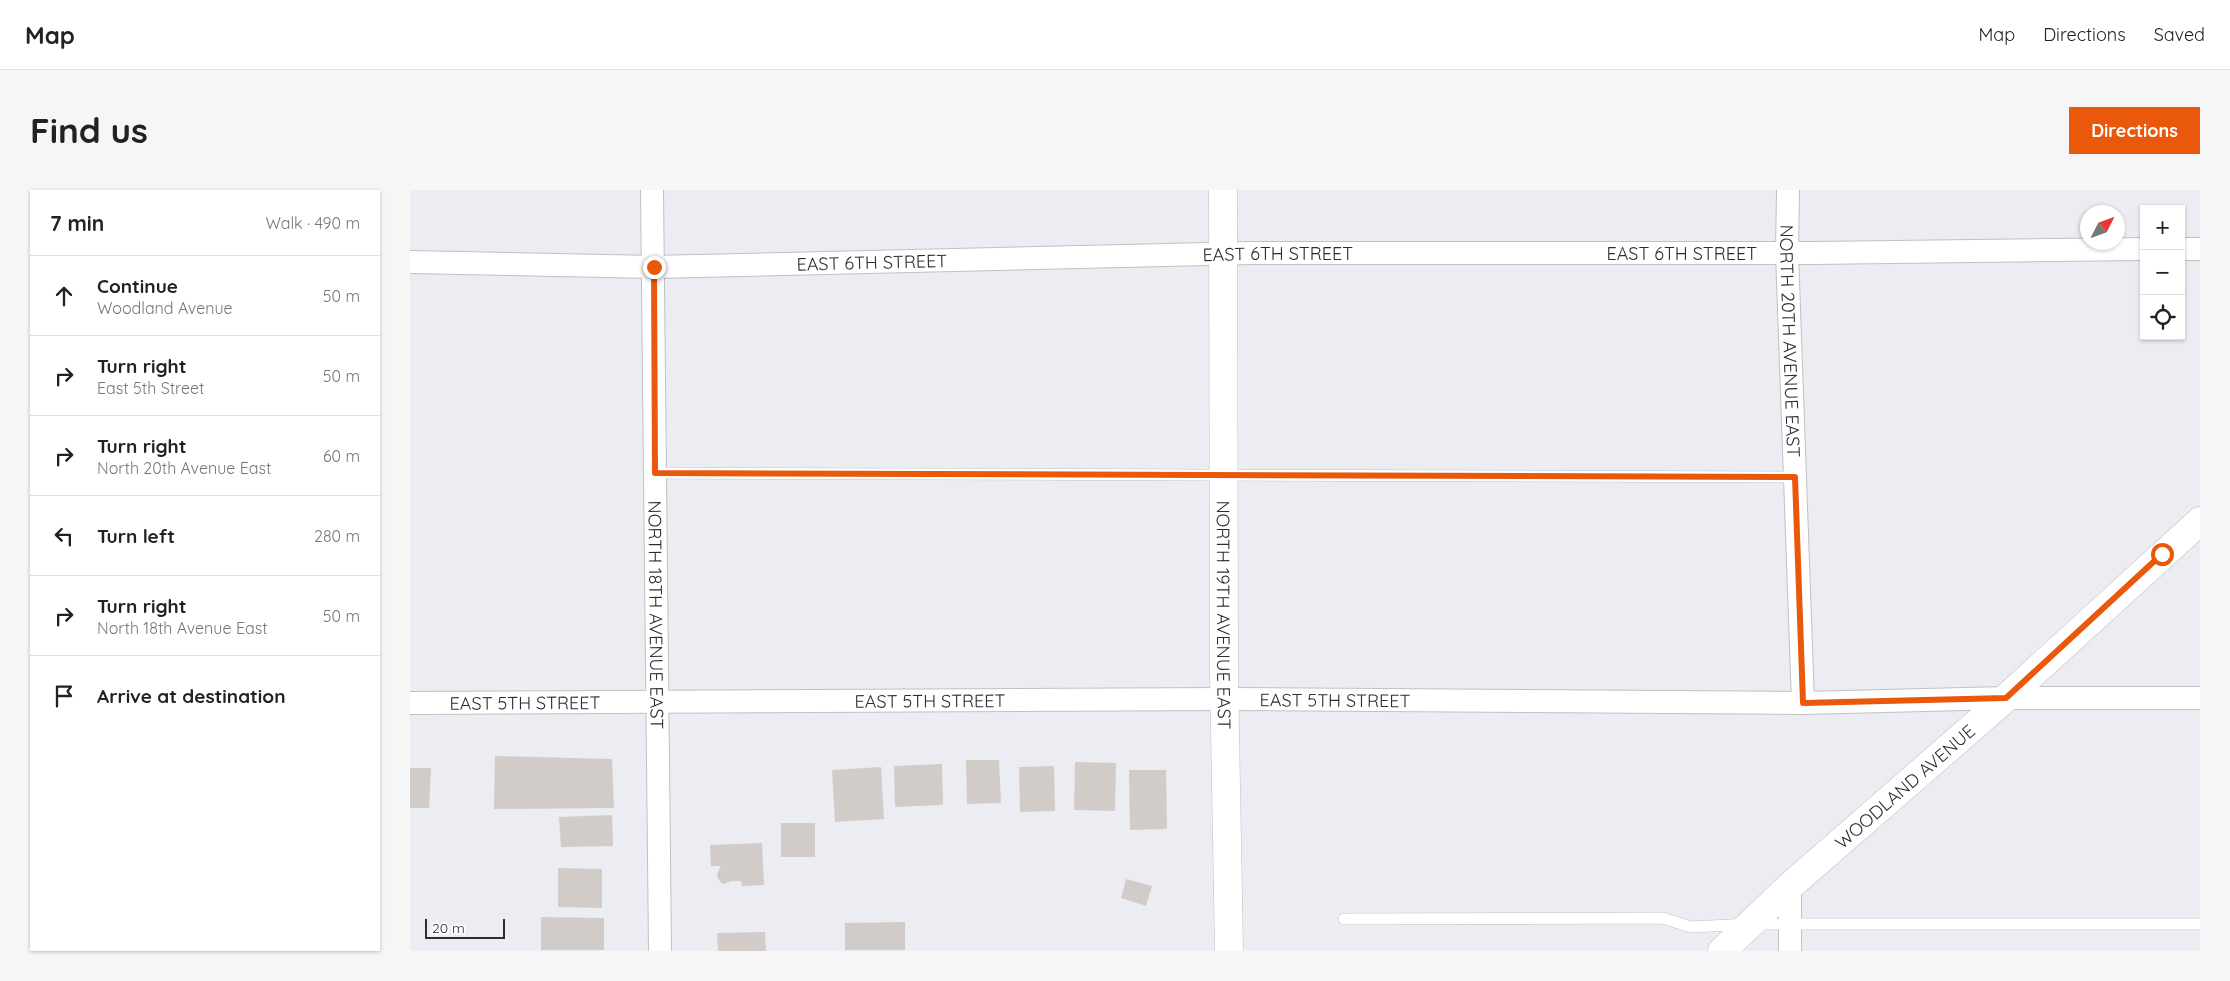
<!DOCTYPE html>
<html lang="en">
<head>
<meta charset="utf-8">
<style>
  body { margin:0; font-family:Quicksand,sans-serif; background:#f6f6f6; color:#222 }
  .controls { position:absolute; right:15px; top:15px; display:grid; overflow:hidden; border-radius:0px; box-shadow:0 1px 4px #0004 }
  .controls button { width:45px; height:45px; display:grid; place-items:center; padding:0; border:0; border-bottom:1px solid #e0e0e0; background:#fff; color:#222; font:25px sans-serif }
  .compass { position:absolute; left:1670px; top:15px; width:45px; height:45px; border-radius:50%; background:#fff; box-shadow:0 1px 4px #0004; rotate:48deg }
  .scale { position:absolute; left:15px; bottom:12px; width:80px; box-sizing:border-box; padding-left:5px; border:2px solid #2d2d2f; border-top:0; font-size:14px; line-height:18px; white-space:nowrap; color:#2d2d2f; -webkit-text-stroke:4px #fafaff; paint-order:stroke }
  .stop { position:absolute; width:15px; height:15px; margin:-11px; border:4px solid #ea580c; border-radius:50%; background:#fff }
  .stop.end { background:#ea580c; border-color:#fff; box-shadow:0 1px 5px #0008 }
  .list { margin:0; padding:0; list-style:none }
  h2 { display:flex; justify-content:space-between; align-items:center; height:65px; margin:0; padding:0 20px; font-size:21px }
  h2 small { font-size:16px; font-weight:400; color:#767676 }
  .list li { display:grid; grid-template-columns:32px 1fr auto; gap:15px; align-items:center; box-sizing:border-box; height:80px; padding:0 20px; border-top:1px solid #e0e0e0 }
  .list b { display:block; font-size:19px; white-space:nowrap }
  .list p { margin:0; font-size:16px; white-space:nowrap; color:#767676 }
  .list em { font-size:16px; font-style:normal; color:#767676 }
  .icon { flex:none; width:28px; height:28px; fill:none; stroke:currentColor; stroke-width:2; stroke-linecap:round; stroke-linejoin:round }
  .map { position:relative; flex:none; width:1790px; height:761px; overflow:hidden; border-radius:0px }
  header { display:flex; align-items:center; gap:30px; box-sizing:border-box; height:70px; padding:0 25px; background:#fff; border-bottom:1px solid #e0e0e0 }
  header strong { font-size:24px }
  nav { display:flex; gap:28px; margin-inline-start:auto; font-size:18px }
  .intro { display:flex; align-items:center; justify-content:space-between; box-sizing:border-box; height:120px; padding:0 30px }
  h1 { margin:0; font-size:35px }
  .button { padding:12px 22px; border-radius:0px; background:#ea580c; color:#fff; font-size:18px; font-weight:700 }
  main { display:flex; gap:30px; padding:0 30px }
  aside { flex:1; background:#fff; border-radius:0px; box-shadow:0 1px 4px #0004 }
  .map>svg:first-child { display:block }
  .building { fill:#d2ccc9 }
  .lines { fill:none; stroke-linecap:round; stroke-linejoin:round }
  .lane-casing { stroke:#c0c0c6; stroke-width:12 }
  .street-casing { stroke:#c0c0c6; stroke-width:24 }
  .secondary-casing { stroke:#c0c0c6; stroke-width:29 }
  .lane { stroke:#fff; stroke-width:11 }
  .street { stroke:#fff; stroke-width:22 }
  .secondary { stroke:#fff; stroke-width:28 }
  .route { stroke:#ea580c; stroke-width:6 }
  .labels { text-anchor:middle; dominant-baseline:central; stroke-width:4; stroke-linejoin:round; paint-order:stroke }
  .street-label { font-size:18px; fill:#2d2d2f; stroke:#fafaff }
</style>
</head>
<body>
<header>
<strong>Map</strong>
<nav><a>Map</a><a>Directions</a><a>Saved</a></nav>
</header>
<div class="intro"><h1>Find us</h1><a class="button">Directions</a></div>
<main>
<aside>
<h2>7 min<small>Walk · 490 m</small></h2>
<ul class="list">
<li><svg class="icon" aria-label="ahead" viewBox="0 0 24 24"><path d="M12 20V5M6 11l6-6 6 6"/></svg><div><b>Continue</b><p>Woodland Avenue</p></div><em>50 m</em></li>
<li><svg class="icon" aria-label="right" viewBox="0 0 24 24"><path d="M7 20v-9h11M14 6l5 5-5 5"/></svg><div><b>Turn right</b><p>East 5th Street</p></div><em>50 m</em></li>
<li><svg class="icon" aria-label="right" viewBox="0 0 24 24"><path d="M7 20v-9h11M14 6l5 5-5 5"/></svg><div><b>Turn right</b><p>North 20th Avenue East</p></div><em>60 m</em></li>
<li><svg class="icon" aria-label="left" viewBox="0 0 24 24"><path d="M17 20v-9H6M10 6l-5 5 5 5"/></svg><div><b>Turn left</b></div><em>280 m</em></li>
<li><svg class="icon" aria-label="right" viewBox="0 0 24 24"><path d="M7 20v-9h11M14 6l5 5-5 5"/></svg><div><b>Turn right</b><p>North 18th Avenue East</p></div><em>50 m</em></li>
<li><svg class="icon" aria-label="arrive" viewBox="0 0 24 24"><path d="M6 21V4h12l-3 4 3 4H6"/></svg><div><b>Arrive at destination</b></div></li>
</ul>
</aside>
<div class="map">
<svg width="1790" height="761" viewBox="0 0 1790 761">
  <rect width="100%" height="100%" fill="#ececf3"/>
  <path class="building" d="M85 566 202 569 204 618 84 619Z
    M556 570H589L591 613 557 614Z
    M665 572 706 573 705 621 664 620Z
    M532 574 533 615 485 617 484 576Z
    M644 576 645 621 610 622 609 577Z
    M471 577 474 629 425 632 422 580Z
    M0 578H21L19 618H0Z
    M719 580H756L757 639 720 640Z
    M202 625 203 656 151 657 149 627Z
    M371 633H405V667H371Z
    M352 653 354 695 332 696 331 691H322L313 694 308 689 307 684 311 676H301L300 655Z
    M148 678 192 679V718L148 717Z
    M716 689 742 696 736 716 711 708Z
    M131 727 194 728V760H131Z
    M495 732V760H435V733Z
    M355 742 356 761H308L307 743Z"/>
  <g class="lines">
    <defs>
      <path id="lane" d="M245 283 1385 287
        M934 729 1253 728 1281 737 1338 734H1790"/>
      <g id="street">
        <path id="s1" d="M242 0 250 761"/>
        <path id="s2" d="M1378 0 1377 63 1393 513"/>
        <path d="M1771 59H1790"/>
        <path id="s3" d="M0 72 244 77 842 63H1403L1734 59"/>
        <path id="s4" d="M0 513 815 509 1393 513 1596 508H1790"/>
        <path d="M1380 696V761"/>
      </g>
      <g id="secondary">
        <path id="s5" d="M813 0 814 484 819 761"/>
        <path id="s6" d="M1312 761 1380 696 1596 508 1790 331"/>
      </g>
    </defs>
    <use href="#lane" class="lane-casing"/>
    <use href="#street" class="street-casing"/>
    <use href="#secondary" class="secondary-casing"/>
    <use href="#lane" class="lane"/>
    <use href="#street" class="street"/>
    <use href="#secondary" class="secondary"/>
  </g>
  <g class="lines">
    <path class="route" d="M244 77 245 283 1385 287 1393 513 1596 508 1752 364"/>
  </g>
  <g class="labels">
    <g class="street-label">
      <text stroke="none"><textPath href="#s3" startOffset="868">EAST 6TH STREET</textPath></text>
      <text stroke="none"><textPath href="#s3" startOffset="1272">EAST 6TH STREET</textPath></text>
      <text stroke="none"><textPath href="#s3" startOffset="462">EAST 6TH STREET</textPath></text>
      <text stroke="none"><textPath href="#s2" startOffset="151">NORTH 20TH AVENUE EAST</textPath></text>
      <text stroke="none"><textPath href="#s1" startOffset="425">NORTH 18TH AVENUE EAST</textPath></text>
      <text stroke="none"><textPath href="#s5" startOffset="425">NORTH 19TH AVENUE EAST</textPath></text>
      <text stroke="none"><textPath href="#s4" startOffset="925">EAST 5TH STREET</textPath></text>
      <text stroke="none"><textPath href="#s4" startOffset="520">EAST 5TH STREET</textPath></text>
      <text stroke="none"><textPath href="#s4" startOffset="115">EAST 5TH STREET</textPath></text>
      <text stroke="none"><textPath href="#s6" startOffset="246">WOODLAND AVENUE</textPath></text>
    </g>
  </g>
</svg>
<div class="controls">
<button>+</button>
<button>−</button>
<button><svg class="icon" aria-label="locate" viewBox="0 0 24 24"><circle cx="12" cy="12" r="6"/><path d="M12 2v4M12 18v4M2 12h4M18 12h4"/></svg></button>
</div>
<svg class="compass" viewBox="-18 -18 36 36"><path d="M0-13l5 13h-10z" fill="#e53935"/><path d="M0 13l5-13h-10z" fill="#767676"/></svg>
<div class="scale">20 m</div>
<div class="stop" style="left:1752px;top:364px"></div>
<div class="stop end" style="left:244px;top:77px"></div>
</div>
</main>
</body>
</html>
